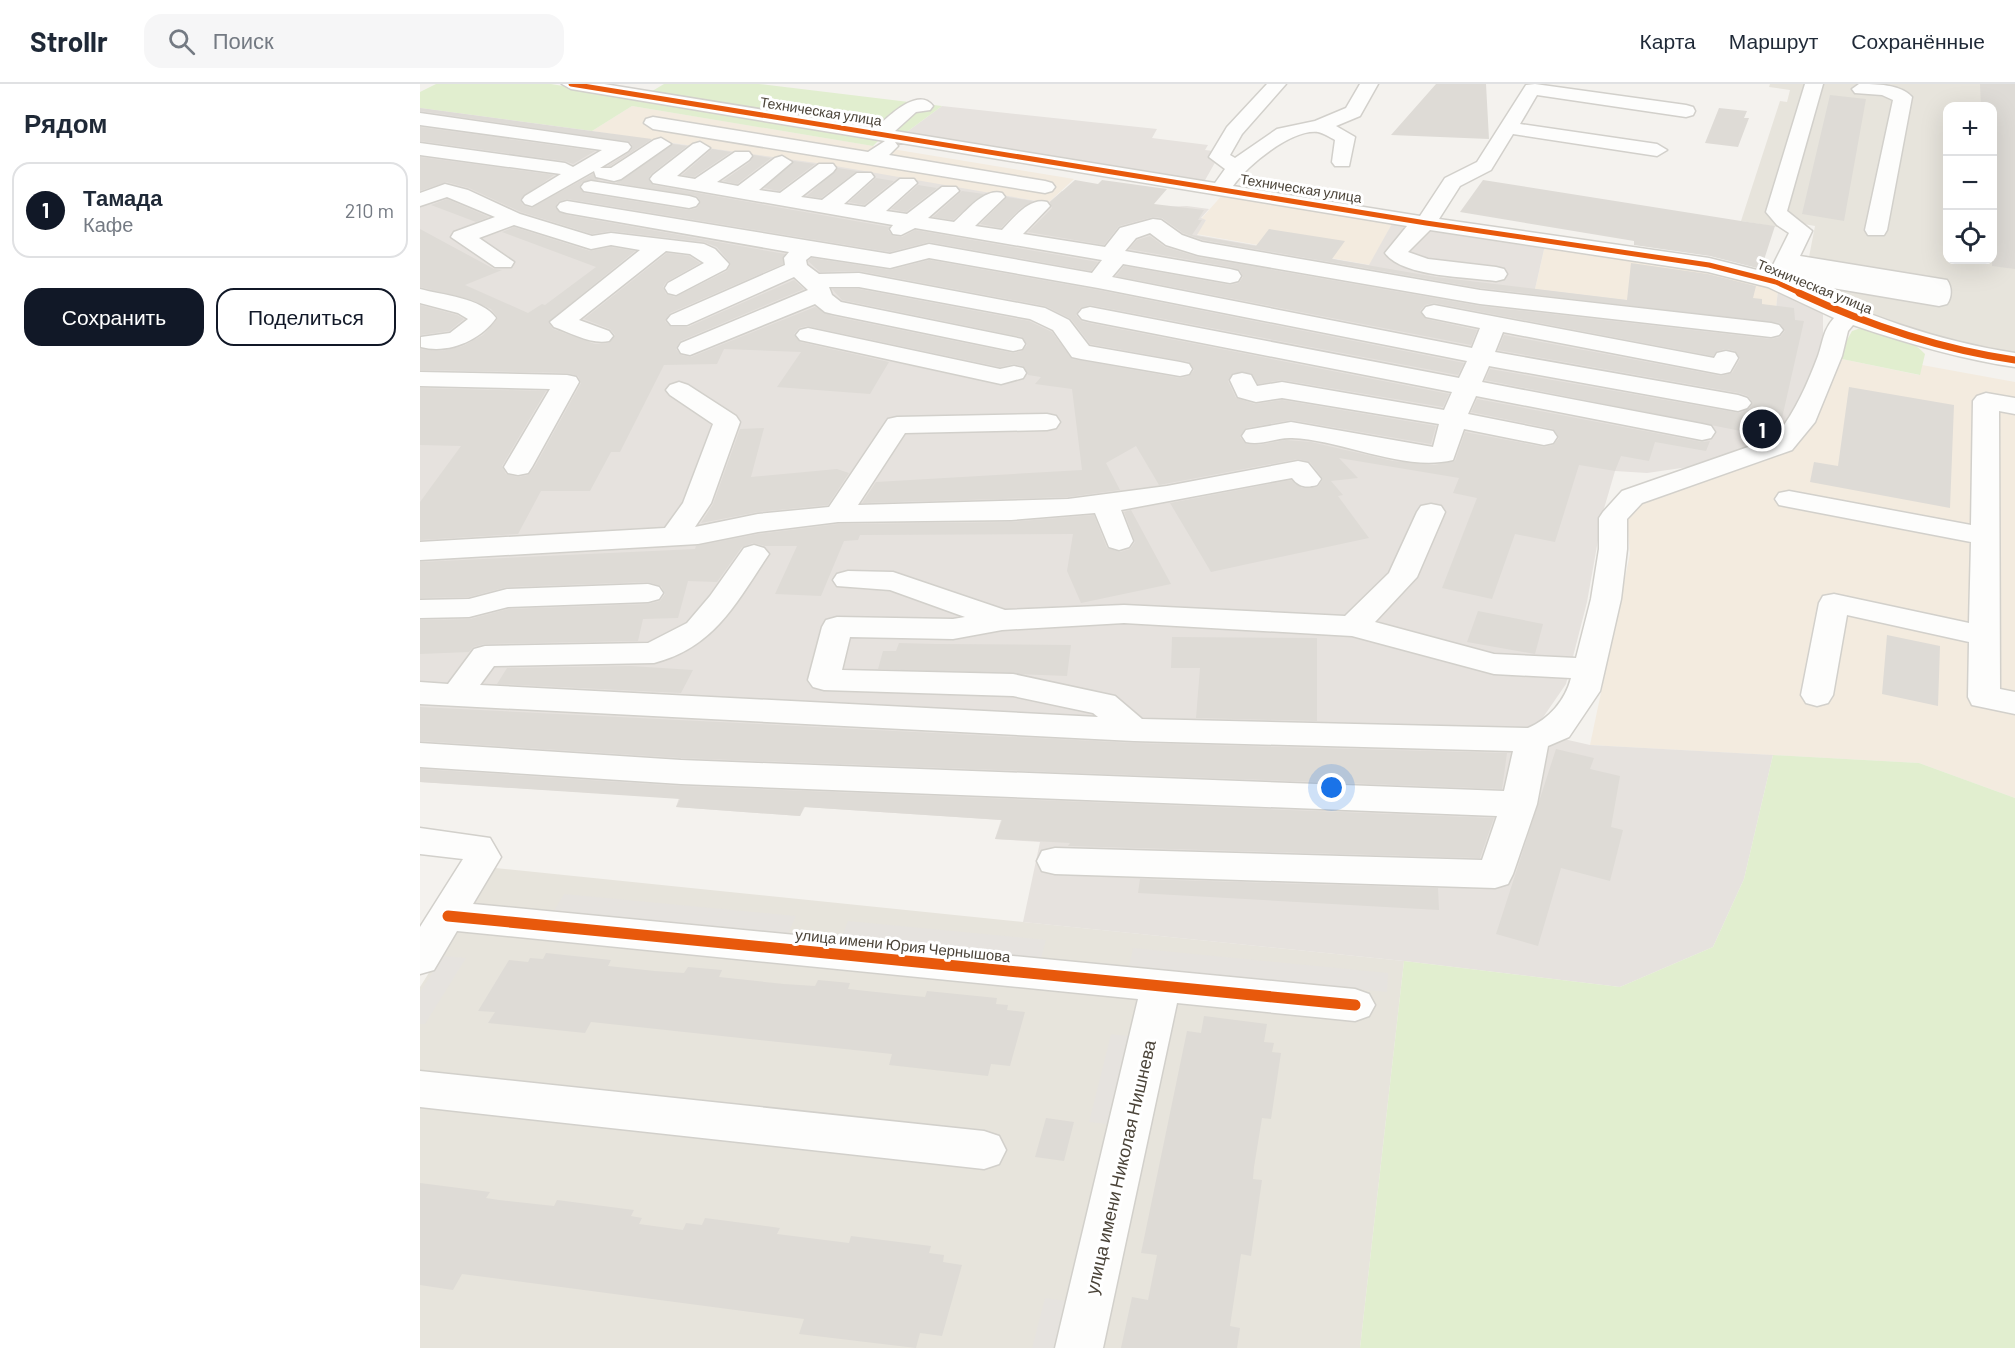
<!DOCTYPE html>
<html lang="ru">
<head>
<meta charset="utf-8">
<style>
  body { margin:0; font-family:Barlow,sans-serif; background:#f6f6f7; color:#1f2937 }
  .controls { position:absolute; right:18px; top:18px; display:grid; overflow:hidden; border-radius:12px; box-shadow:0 6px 24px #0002 }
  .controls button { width:54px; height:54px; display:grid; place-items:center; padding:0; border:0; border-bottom:2px solid #e0e1e3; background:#fff; color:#1f2937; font:30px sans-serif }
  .you { position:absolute; left:912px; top:704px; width:21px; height:21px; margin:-15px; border:4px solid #fff; border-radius:50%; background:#1a73e8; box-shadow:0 0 0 9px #1a73e833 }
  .badge { display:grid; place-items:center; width:39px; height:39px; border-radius:50%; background:#111827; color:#fff; font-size:20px; font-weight:700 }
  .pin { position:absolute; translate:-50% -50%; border:3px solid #fff; box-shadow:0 2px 6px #0006 }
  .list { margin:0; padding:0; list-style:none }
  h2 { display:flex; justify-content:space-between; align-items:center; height:78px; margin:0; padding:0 24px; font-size:26px }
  h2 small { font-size:20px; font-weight:400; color:#747a83 }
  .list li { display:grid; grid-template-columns:39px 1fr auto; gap:18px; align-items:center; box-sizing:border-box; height:96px; margin:0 12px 12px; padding:0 12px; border:2px solid #e0e1e3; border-radius:18px }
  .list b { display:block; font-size:22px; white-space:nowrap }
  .list p { margin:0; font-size:20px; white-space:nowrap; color:#747a83 }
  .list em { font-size:20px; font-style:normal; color:#747a83 }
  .actions { display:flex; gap:12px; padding:18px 24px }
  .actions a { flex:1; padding:14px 0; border:2px solid #111827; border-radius:18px; text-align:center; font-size:21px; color:#111827 }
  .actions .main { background:#111827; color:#fff }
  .icon { flex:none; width:33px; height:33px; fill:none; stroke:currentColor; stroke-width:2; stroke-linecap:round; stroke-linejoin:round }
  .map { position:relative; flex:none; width:1595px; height:1264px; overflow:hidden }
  header { display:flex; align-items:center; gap:36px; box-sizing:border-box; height:84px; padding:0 30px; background:#fff; border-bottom:2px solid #e0e1e3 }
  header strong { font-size:28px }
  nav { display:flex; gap:33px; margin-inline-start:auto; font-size:21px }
  .search { width:420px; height:54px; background:#f6f6f7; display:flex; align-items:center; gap:15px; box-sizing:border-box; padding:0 21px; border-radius:18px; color:#747a83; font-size:22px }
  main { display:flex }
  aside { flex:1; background:#fff }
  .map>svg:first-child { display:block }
  .residential { fill:#e7e4dc; fill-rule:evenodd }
  .commercial { fill:#f3ebdf }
  .industrial { fill:#e6e2de }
  .green { fill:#e1eecf }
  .parking { fill:#e6e3df }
  .building { fill:#dedbd6 }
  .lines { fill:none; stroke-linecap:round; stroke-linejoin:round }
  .minor-casing { stroke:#d2d0cb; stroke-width:3 }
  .minor { fill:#fdfdfc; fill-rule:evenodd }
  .cycleway-far2-casing { stroke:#fff; stroke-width:8 }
  .cycleway-far1-casing { stroke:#fff; stroke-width:10 }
  .cycleway-casing { stroke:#fff; stroke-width:15 }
  .cycleway-far2 { stroke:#e8590c; stroke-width:5 }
  .cycleway-far1 { stroke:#e8590c; stroke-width:7 }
  .cycleway { stroke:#e8590c; stroke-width:11 }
  .labels { text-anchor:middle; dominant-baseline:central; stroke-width:6; stroke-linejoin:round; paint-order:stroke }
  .far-street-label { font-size:14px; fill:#4b4439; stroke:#fff }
  .street-label { font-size:15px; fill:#4b4439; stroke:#fff }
  .near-street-label { font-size:18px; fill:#4b4439; stroke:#fff }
</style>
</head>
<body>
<header>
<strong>Strollr</strong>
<div class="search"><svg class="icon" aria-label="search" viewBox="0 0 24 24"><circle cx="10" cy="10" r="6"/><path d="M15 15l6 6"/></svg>Поиск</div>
<nav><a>Карта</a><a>Маршрут</a><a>Сохранённые</a></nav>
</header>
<main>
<aside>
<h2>Рядом<small></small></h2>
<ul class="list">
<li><span class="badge">1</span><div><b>Тамада</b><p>Кафе</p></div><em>210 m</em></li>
</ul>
<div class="actions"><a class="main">Сохранить</a><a>Поделиться</a></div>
</aside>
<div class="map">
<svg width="1595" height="1264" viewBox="0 0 1595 1264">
  <rect width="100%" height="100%" fill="#f4f2ee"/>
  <path class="residential" d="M1350 0H1595V272L1496 251 1381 202 1380 196 1389 173 1395 142 1378 139 1358 143 1321 137 1360 17 1367 18 1370 6 1349 3ZM1528 22H1572V176H1528Z
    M75 784 984 877 940 1264H0V903Z"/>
  <path class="commercial" d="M212 22 472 65 654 95 628 119 402 81 172 47Z
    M804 109 974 136 950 181 776 150 786 136 781 135Z
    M1125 161 1316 191 1358 206 1355 234 1115 205Z
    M1417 274 1499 291 1502 281 1595 298V714L1499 679 1170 661 1210 470 1207 436 1221 418 1274 395Z"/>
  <path class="industrial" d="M522 22 737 45 732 54 788 61 785 66 801 68 784 98 484 50Z
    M0 24 404 80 628 119 642 107 743 123 767 122 789 125 781 134 786 136 777 151 949 181 974 136 1125 161 1115 205 1355 234 1358 206 1403 229V270L1359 356 1289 380 1227 389 1195 387 1183 428 1167 518 1146 600 1113 648 1170 661 1353 671 1324 795 1293 863 1200 903 984 877 603 838 620 758 575 755 581 736 385 723 380 732 256 723 259 714 0 698Z"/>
  <path class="green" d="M16 0H131L456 53 459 56 453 62 212 22 172 47 0 24V8Z
    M244 0H339L522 22 484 50 229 9Z
    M1438 245C1459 245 1490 253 1505 270L1500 291 1417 274 1432 247Z
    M1353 671 1499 679 1595 714V1264H940L984 877 1200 903 1293 863 1324 795Z"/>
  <path class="parking" d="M144 810 376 832 368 850 134 827Z
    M428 837 626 856 621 874 421 855Z
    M713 864 968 889 967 908 709 883Z
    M23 872 46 874 5 940H0V908Z
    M691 950 716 953 695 1041 669 1038Z
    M625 1214 653 1218 643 1264H612Z"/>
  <path class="building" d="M1016 0H1066L1069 55 971 51Z
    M1560 0H1595V185L1572 182V22H1561Z
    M1410 11 1446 15 1424 137 1382 130Z
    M0 24 172 47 232 55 190 82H188L210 68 213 63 210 58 0 27Z
    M1299 24 1327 27 1324 34H1329L1318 63 1285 59Z
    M0 43 175 67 153 80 145 77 0 57Z
    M253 60 267 62 231 90 228 95 233 101 469 143 468 146 473 152 482 153 495 146 678 178 671 187 509 158 470 168 147 115 138 118 135 124 147 131 365 170 363 180 250 229 245 237 251 243H268L374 196 384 205 260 257 256 265 261 271 271 273 395 223 412 232 593 269 602 267 607 261 602 253 422 216 412 205H439L609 237 632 248 652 275 760 294 769 292 774 286 769 278 670 260 651 235 625 222 439 187 400 188 388 177 392 174 470 186 509 176 678 206 1044 279 1038 291 670 221 660 224 656 231 661 237 669 239 1029 310 1023 323 862 296 838 300 831 289H813L808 297 816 314 835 320 862 316 1016 342 1011 360 871 336 826 344 820 353 826 360 838 361 866 356 891 358 973 377 1014 381 1035 377 1045 348 1124 363 1133 361 1139 354 1133 345 1051 328 1057 315 1282 358 1290 357 1286 367 1235 358 1229 377 1201 372 1195 387 1159 381 1135 458 1095 450 1072 515 1022 504 1057 414 1033 409 1039 394 919 374 938 394 911 397 923 411 918 412 949 454 791 488 750 419 871 396 882 404 898 403 903 395 890 378 878 375 739 401 716 362 686 379 700 406 648 413 442 419 456 398 662 386 652 305 615 300 621 293 608 291 603 282 594 280 580 283 387 242 379 244 374 250 380 258 469 278 450 310 357 303 381 268 304 265 297 280 244 281 200 368H191L170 407H121L98 450 0 456V418L41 362 0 361V304L126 307 82 382 86 390 98 393 108 391 114 384 161 299 158 292 147 289 0 286V265L22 267 43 262 63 251 78 234 71 225 52 216 0 203V145L74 185 82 186 45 201 108 229 122 220 125 221 176 183 82 148 94 143 170 167 191 163 215 167 128 238 133 245 175 260 189 259 195 251 190 245 164 235 247 169 269 172 280 179 246 198 243 203 246 210 255 213 307 187 311 180 297 163 284 158 191 147 172 150 101 128 49 104 26 98 0 107V73L134 91 100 115 103 121 111 124 173 90 179 96 162 98 159 103 164 109 269 126 277 124 281 118 277 112 196 99Z
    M292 65 311 68 274 93 262 91Z
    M334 71 351 74 317 100 303 97 330 78Z
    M374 77 395 80 359 107 344 104Z
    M418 84 437 87 401 114 387 112Z
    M456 94 474 97 444 121 429 118Z
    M655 96 678 100 682 96 747 105 734 120 784 126 778 136H782L772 151 836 162 849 145 925 157 912 175 1016 193 1207 216 1211 179 1288 190 1336 202 1333 214 1342 215V220L1374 224 1375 236 1384 237 1360 343 1351 353 1065 296 1070 285 1319 329 1329 325 1333 319 1328 312 1319 309 1078 266 1084 251 1301 292 1312 289 1320 275 1315 267 1306 265 1297 267 1293 272 1014 219 1005 221 1000 227 1006 235 1057 246 1051 261 696 192 704 182 810 201 819 199 823 193 820 186 810 183 709 165 717 156 730 152 745 163 778 173 1060 222 1351 255 1360 253 1365 247 1360 239 1060 204 783 156 763 149 742 134 733 133 699 142 684 161 608 148 632 124 630 118Z
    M1063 96 1321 137 1355 142 1341 185 1290 172 1214 161V157L1040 128Z
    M498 101 517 104 486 128 471 125Z
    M542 107 564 110 533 136 513 133Z
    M587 113 613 117 601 124 581 144 560 140Z
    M27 115 69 133 56 138 11 121Z
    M0 221 37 231 44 235 29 247 0 251Z
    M1429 303 1534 321 1530 424 1390 398 1394 378 1418 382Z
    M344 344 331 393 417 385 429 389 408 421 338 428 281 439 293 420 320 345Z
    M711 426 751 500 661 519 647 487 653 450 440 451 438 456 424 457 401 512 355 510 377 462H345L333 459 322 463 297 498 268 497 258 534 223 535 218 557 65 560 53 563 49 568 0 570V536L50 535 88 525 228 520 240 517 245 510 241 502 228 498 87 503 49 513 0 514V478L275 465 276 462 338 450 418 440 591 438 674 431 687 464 700 468 710 465 715 458 704 428Z
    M1058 527 1123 540 1115 570 1047 558Z
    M1467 551 1520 562 1518 622 1462 610Z
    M752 553 897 554V637L776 634 780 584H751Z
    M479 559 516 560 651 561 647 592 458 585 463 567H476Z
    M211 582 273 586 261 609 77 600 87 584Z
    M0 623 714 659 1087 669 1082 705 261 674 0 657Z
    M1136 665 1174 674 1170 685 1200 692 1191 743 1203 746 1190 797 1141 784 1118 862 1076 850Z
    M0 685 261 702 1074 734 1060 774 648 762 650 759 575 755 582 736 384 723 380 732 256 723 260 715 0 698Z
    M720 795 1018 804 1019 826 718 809Z
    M126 869 191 876 188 882 235 887 264 889 268 883 302 886 299 893 364 900 395 902 398 896 430 899 428 905 484 911 505 913 507 907 577 914 576 920 588 921 587 926 605 928 590 982 571 980 568 992 469 981 472 970 171 938 165 949 68 939 75 928 58 927 89 876 108 878 110 874 123 875Z
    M784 932 847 940 844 958 854 959 852 968 861 969 851 1035 842 1034 834 1083 833 1095 842 1096 831 1172 821 1170 810 1242 820 1244 817 1264H701L712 1213 728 1216 737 1171 721 1169 767 947 781 949Z
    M626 1034 654 1038 644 1077 615 1073Z
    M0 1099 70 1108 66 1114 79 1116 134 1122 137 1116 214 1126 211 1132 222 1134 219 1140 263 1146 266 1139 282 1141 285 1134 360 1144 357 1150 429 1159 431 1152 511 1162 509 1169 524 1171 523 1178 542 1181 522 1252 500 1249 496 1264 379 1250 384 1235 42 1190 33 1206 0 1201Z"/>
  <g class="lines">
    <defs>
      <path id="minor" d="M142 0H184L456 44C467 34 498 2 513 22L510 26 496 28 475 47 795 99 805 85 789 73 807 43 847 0H866L822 50 810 71 815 74 857 45 895 37 926 24 940 0H958L940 32 916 42 935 53 929 82H915L912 78 915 56C910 53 903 49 898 48 871 45 828 81 813 102L1000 132 1025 94 1057 78 1106 1 1115 0 1266 21 1273 23 1275 27 1273 31 1266 33 1117 11 1100 40 1237 60 1247 66 1237 72 1093 50 1071 86 1040 102 1019 135 1289 174 1349 189 1369 149 1357 141 1346 128 1385 0H1403L1367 127 1392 147 1380 172 1527 196C1532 203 1532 213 1527 220L1519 222 1371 197C1444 230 1516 257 1595 269V283C1540 275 1486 259 1433 241L1428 247 1422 272 1395 338 1372 366 1222 419 1207 435V465L1201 515 1180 607 1149 653 1128 662 1117 720 1093 790 1088 800 1075 804 635 790 622 787 617 777 622 767 635 764 1062 776 1077 732 261 700 0 683V659L261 676 1084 707 1093 667 714 657 0 620V598L28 600 54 565 65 562 228 559 267 539 290 512 324 464 334 461 344 464 349 470C316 519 295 563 234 579L74 582 60 601 678 633 673 629 593 612 404 606 393 603 388 596 402 543 406 536 417 533 533 535 545 533 470 506 417 502 413 496 417 490 428 487 473 488 585 526 704 521 925 532 969 489 997 428 1001 422 1011 420 1021 422 1025 428 997 493 955 538 1074 570 1156 574 1171 515 1179 465V434L1183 428 1202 407 1354 354C1374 331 1387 301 1398 272 1403 258 1403 246 1414 234L1348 203 1288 188 1010 146 988 168 1008 175 1076 183 1084 185 1087 190 1084 195 1076 197C1048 193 982 193 965 169L987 142 475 58 478 62 469 71 625 97 632 99 635 103 632 107 625 109 233 45 224 39 226 35 233 33 448 68 465 57 151 5ZM704 539 932 552 1074 590 1151 594C1145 617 1129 635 1108 644L722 635 695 612 593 590 422 586 430 553 533 555 582 546Z
        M1439 0C1455 0 1481 0 1492 13L1467 146 1464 151H1448L1445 146 1473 16 1462 11 1435 9 1432 5Z
        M0 29 208 59 211 63 208 67 180 84H191L234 56 241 54 251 60 201 95 194 97 176 93 174 87 112 122 105 120 102 116 105 112 141 90 0 71V59L145 79 153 83 182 66 0 41Z
        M280 58 290 64 257 92 275 95 315 68H329L332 72 329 76 297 98 318 102 355 74 362 72 372 78 339 106 360 109 399 80H413L416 84 413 88 381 113 402 116 437 89H451L454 93 424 120 445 123 480 95H494L497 99 466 127 487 130 522 103H536L539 107 508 134 534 138C547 127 564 104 582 109L585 113 555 142 582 146C594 134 609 113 627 118L630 122 603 150 685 163 700 144 733 135 741 136 762 151 782 158 1060 206 1351 239 1359 241 1363 246 1359 251 1351 253 1060 220 778 171 746 161 730 149 716 154 705 167 810 185 818 187 821 192 818 197 810 199 703 180 692 193 1052 264 1060 244 1006 233 1002 228 1006 223 1014 221 1294 274 1297 269 1306 267 1315 269 1318 274 1310 288 1301 290 1083 248 1075 268 1318 311 1327 314 1331 319 1327 324 1318 327 1069 282 1062 298 1282 340 1291 342 1295 348 1291 354 1282 356 1056 312 1048 330 1133 347 1137 353 1133 359 1124 361 1044 345 1033 376C983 388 923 356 872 354 856 353 842 362 826 358L822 352 826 346 871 338 1013 363 1019 340 862 314 836 318 818 313 810 296 813 291 822 289 831 291 837 302 862 298 1024 326 1032 308 670 237 662 235 658 230 662 225 670 223 1039 294 1047 277 678 204 509 174 470 184 391 172 386 176 387 181 399 190 439 189 625 224 649 236 669 262 760 278 769 280 772 285 769 290 760 292 661 275 652 273 633 246 610 235 439 203H409L412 211 421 218 593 253 602 255 605 260 602 265 593 267 413 230 405 228 395 220 270 271 261 269 258 264 261 259 388 206 374 193 267 241H251L247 236 251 231 365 181 364 174 369 168 147 129 140 127 137 123 140 119 147 117 470 170 509 160 672 189 682 176 495 144 481 151 473 150 470 145 473 141 233 99 230 95 233 91 273 60Z
        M171 97 269 112 276 114 279 118 276 122 269 124 164 107 161 103 164 99Z
        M25 100 48 106 100 130 172 152 191 149 284 160 295 165 309 180 306 185 256 211 248 209 245 204 248 199 284 179 270 170 246 167 159 236 189 247 193 252 189 257C172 261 151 249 134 243L130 238 220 166 191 161 171 165 94 141 59 154 94 178 91 183H75L31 153 34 148 75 133 27 113 0 122V109Z
        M0 205C22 211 62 214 76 234 60 257 28 270 1 263V253L30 249 48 235 38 229 0 219Z
        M388 244 580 285 594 282 603 284 606 289 603 294 581 300 380 256 376 251 380 246Z
        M0 288 147 291 156 293 159 298 112 383 108 389 98 391 88 389 84 383 130 305 0 302Z
        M259 298 268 301 316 332 320 338 291 419 275 443 338 430 409 423 468 335 477 333 627 330 636 332 640 338 636 344 627 346 485 349 438 421 648 415 747 402 878 377 888 379 901 395 897 401C886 404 879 403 872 394L701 426 713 457 709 463 699 466 689 463 675 429 591 436 418 438 338 448 278 460 0 476V458L245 444 263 419 293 340 250 311 246 306 250 301Z
        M1566 309 1595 314V330L1579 327 1580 605 1595 608V630L1552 621 1548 613 1549 558 1427 531 1413 611 1408 619 1397 622 1386 619 1381 611 1399 519 1403 512 1414 510 1549 539 1551 458 1369 423 1359 421 1355 415 1359 409 1369 407 1551 441 1553 317 1557 312Z
        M228 500 239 503 243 509 239 515 228 518 88 523 49 533 0 534V516L49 515 87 505Z
        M0 744 70 754 81 773 53 820 935 905 949 910 955 921 949 932 935 937 757 919 683 1264H635L718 915 37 847 14 886 0 890V843L43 775 0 770Z
        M0 987 564 1047 579 1052 586 1066 579 1080 564 1085 0 1023Z"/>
    </defs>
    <use href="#minor" class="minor-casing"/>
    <use href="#minor" class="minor"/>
    <defs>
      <path id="cycleway-far2" d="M151 0 1006 139 1289 181 1356 198 1382 210"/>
      <path id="cycleway-far1" d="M1379 209C1448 241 1519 265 1595 276"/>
      <path id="cycleway" d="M28 832 935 921"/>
    </defs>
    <use href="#cycleway-far2" class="cycleway-far2-casing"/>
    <use href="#cycleway-far1" class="cycleway-far1-casing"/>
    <use href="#cycleway" class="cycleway-casing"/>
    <use href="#cycleway-far2" class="cycleway-far2"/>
    <use href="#cycleway-far1" class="cycleway-far1"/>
    <use href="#cycleway" class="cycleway"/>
  </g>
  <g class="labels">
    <g class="far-street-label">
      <text transform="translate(401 27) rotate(9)">Техническая улица</text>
      <text transform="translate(881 104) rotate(9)">Техническая улица</text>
      <text transform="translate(1395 202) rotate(22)">Техническая улица</text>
    </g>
    <g class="street-label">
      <text transform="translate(483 861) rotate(6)">улица имени Юрия Чернышова</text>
    </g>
    <g class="near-street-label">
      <text transform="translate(700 1083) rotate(-77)">улица имени Николая Нишнева</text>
    </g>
  </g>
</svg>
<div class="controls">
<button>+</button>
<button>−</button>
<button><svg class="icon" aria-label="locate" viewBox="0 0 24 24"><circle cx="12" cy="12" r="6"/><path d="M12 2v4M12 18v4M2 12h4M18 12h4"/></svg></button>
</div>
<div class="you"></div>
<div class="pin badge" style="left:1342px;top:345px">1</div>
</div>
</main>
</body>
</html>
